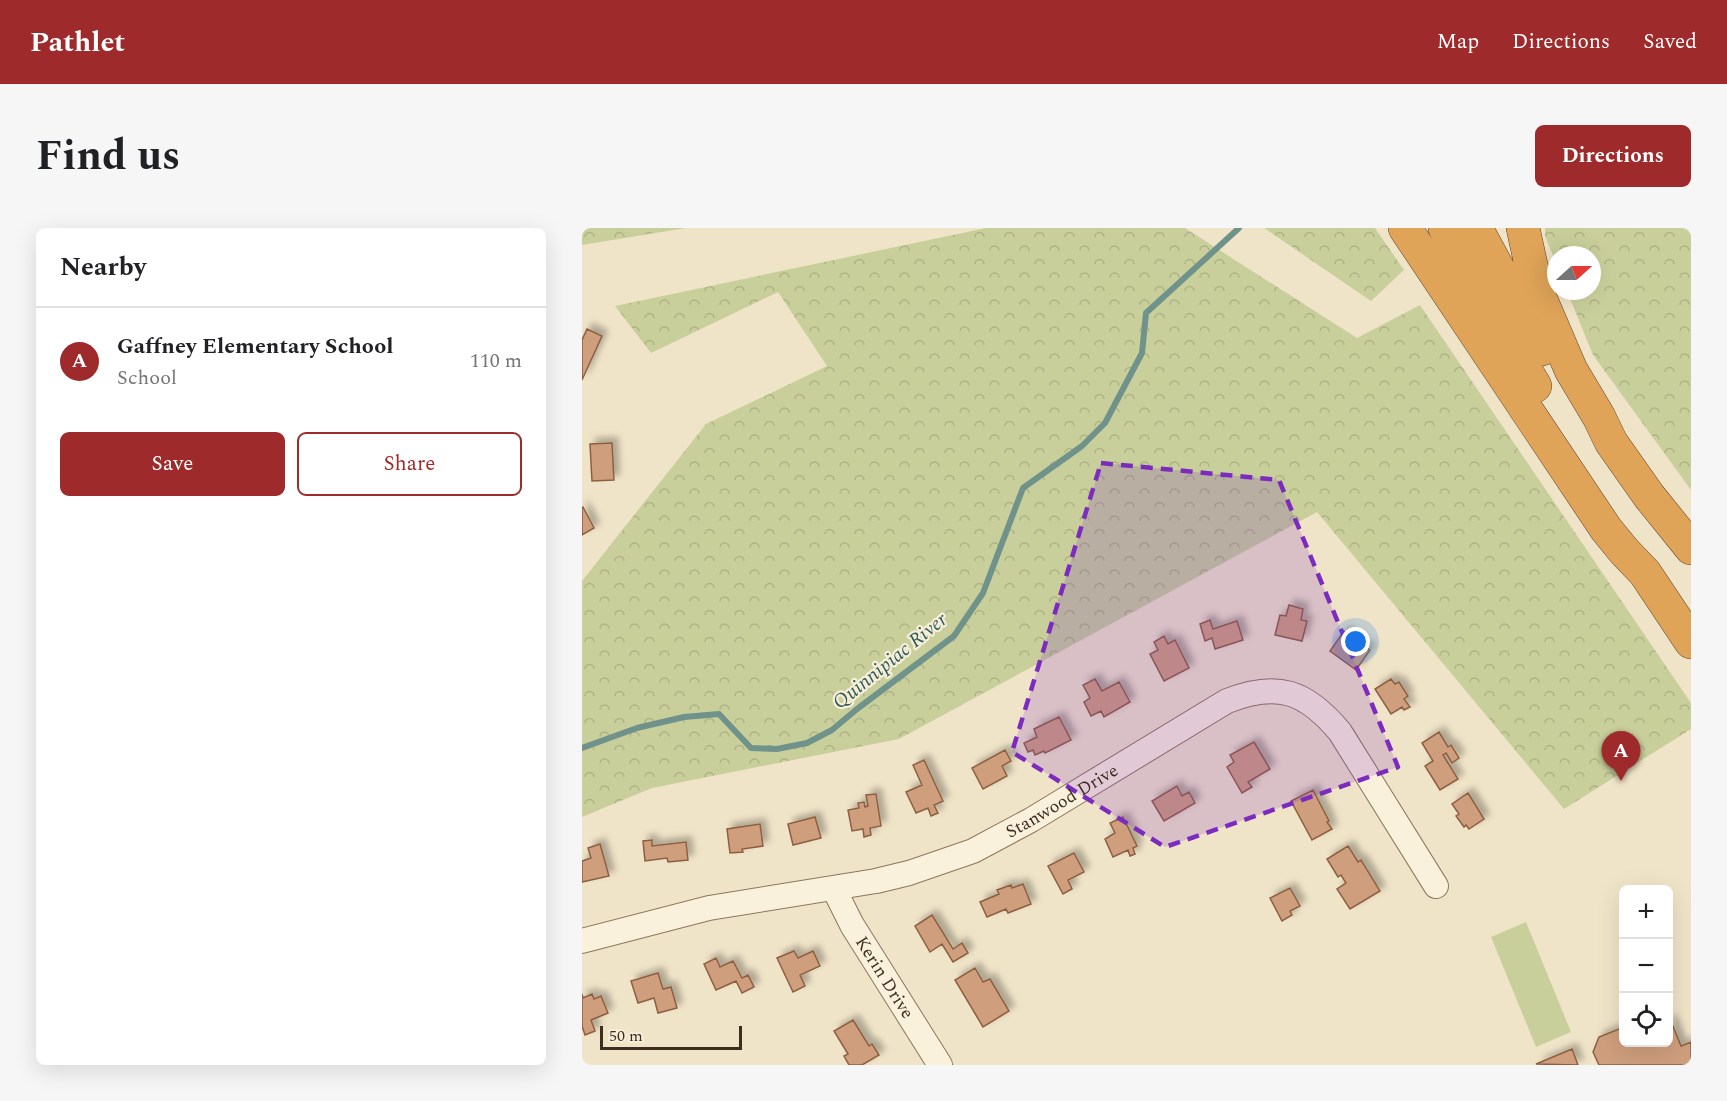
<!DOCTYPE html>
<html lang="en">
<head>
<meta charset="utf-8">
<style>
  body { margin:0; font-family:Spectral,serif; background:#f6f6f6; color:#202124 }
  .controls { position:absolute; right:18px; bottom:18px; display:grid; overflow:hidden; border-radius:9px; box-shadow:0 6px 24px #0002 }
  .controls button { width:54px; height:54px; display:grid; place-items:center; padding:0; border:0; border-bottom:2px solid #e0e0e0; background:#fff; color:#202124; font:30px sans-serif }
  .compass { position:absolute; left:965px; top:18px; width:54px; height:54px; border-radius:50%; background:#fff; box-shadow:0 6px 24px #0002; rotate:69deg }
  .scale { position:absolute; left:18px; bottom:15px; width:142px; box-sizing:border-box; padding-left:6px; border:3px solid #3d2e20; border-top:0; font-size:16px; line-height:21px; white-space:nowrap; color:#3d2e20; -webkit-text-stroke:4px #f7eed8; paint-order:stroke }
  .you { position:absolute; left:774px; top:414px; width:21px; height:21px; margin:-15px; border:4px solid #fff; border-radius:50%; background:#1a73e8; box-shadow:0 0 0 9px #1a73e833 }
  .badge { display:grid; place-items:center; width:39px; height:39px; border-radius:50%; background:#9e2a2b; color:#fff; font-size:20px; font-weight:700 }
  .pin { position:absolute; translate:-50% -50px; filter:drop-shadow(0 2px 3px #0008) }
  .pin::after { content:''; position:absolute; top:32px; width:21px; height:18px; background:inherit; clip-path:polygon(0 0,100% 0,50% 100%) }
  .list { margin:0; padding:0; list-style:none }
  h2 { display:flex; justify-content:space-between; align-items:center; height:78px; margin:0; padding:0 24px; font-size:26px }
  h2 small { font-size:20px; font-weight:400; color:#757577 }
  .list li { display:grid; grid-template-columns:39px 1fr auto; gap:18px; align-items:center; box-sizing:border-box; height:108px; padding:0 24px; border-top:2px solid #e0e0e0 }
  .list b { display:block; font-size:22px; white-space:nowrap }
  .list p { margin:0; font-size:20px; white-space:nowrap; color:#757577 }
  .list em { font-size:20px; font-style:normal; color:#757577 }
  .actions { display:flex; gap:12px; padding:18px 24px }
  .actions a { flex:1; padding:14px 0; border:2px solid #9e2a2b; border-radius:9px; text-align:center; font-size:21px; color:#9e2a2b }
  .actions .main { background:#9e2a2b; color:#fff }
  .icon { flex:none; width:33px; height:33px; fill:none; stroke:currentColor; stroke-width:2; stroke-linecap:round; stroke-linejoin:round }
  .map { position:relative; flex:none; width:1109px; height:837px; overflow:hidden; border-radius:9px }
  header { display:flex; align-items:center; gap:36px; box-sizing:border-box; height:84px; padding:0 30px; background:#9e2a2b; color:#fff }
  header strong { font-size:28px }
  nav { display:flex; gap:33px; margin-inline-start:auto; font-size:21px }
  .intro { display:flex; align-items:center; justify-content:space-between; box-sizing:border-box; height:144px; padding:0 36px }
  h1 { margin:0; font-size:42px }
  .button { padding:15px 27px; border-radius:9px; background:#9e2a2b; color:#fff; font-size:21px; font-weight:700 }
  main { display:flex; gap:36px; padding:0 36px }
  aside { flex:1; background:#fff; border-radius:9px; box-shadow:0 6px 24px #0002 }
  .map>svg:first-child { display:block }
  .forest { fill:url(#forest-crowns) }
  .park { fill:#c9cf9b }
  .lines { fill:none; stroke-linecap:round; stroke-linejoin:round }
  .stream { stroke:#6f938a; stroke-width:6 }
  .building { fill:#cf9f7d; stroke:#8d5f41; stroke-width:1.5; filter:url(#shadow) }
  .minor-casing { stroke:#8d765c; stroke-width:26 }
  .highway-casing { stroke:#5b4430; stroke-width:34 }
  .minor { stroke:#faf1dc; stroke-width:24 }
  .highway { stroke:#e0a458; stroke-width:33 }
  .marked { fill:#7b2cbf; fill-opacity:0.2; stroke:#7b2cbf; stroke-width:4.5; stroke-dasharray:12 8; stroke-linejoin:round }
  .labels { text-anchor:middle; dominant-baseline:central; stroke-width:4.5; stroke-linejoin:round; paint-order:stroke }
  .street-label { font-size:18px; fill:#3d2e20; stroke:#f7eed8 }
  .water-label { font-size:20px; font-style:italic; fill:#2f5d5a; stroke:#f7eed8 }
</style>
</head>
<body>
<header>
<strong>Pathlet</strong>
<nav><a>Map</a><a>Directions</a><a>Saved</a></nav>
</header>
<div class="intro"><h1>Find us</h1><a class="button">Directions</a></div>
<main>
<aside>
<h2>Nearby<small></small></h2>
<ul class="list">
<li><span class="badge">A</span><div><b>Gaffney Elementary School</b><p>School</p></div><em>110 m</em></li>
</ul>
<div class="actions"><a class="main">Save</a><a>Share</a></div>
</aside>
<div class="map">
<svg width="1109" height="837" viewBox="0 0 1109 837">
  <defs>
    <pattern id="forest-crowns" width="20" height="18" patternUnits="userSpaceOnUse" patternTransform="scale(1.5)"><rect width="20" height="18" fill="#c9cf9b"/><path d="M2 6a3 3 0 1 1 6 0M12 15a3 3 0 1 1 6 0" fill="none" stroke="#aeb285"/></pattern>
    <filter id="shadow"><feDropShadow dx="5.5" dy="-5.5" stdDeviation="3" flood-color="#0004"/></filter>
  </defs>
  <rect width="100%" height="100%" fill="#f0e4c8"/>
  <path class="forest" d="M0 0H104L0 17Z
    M404 0H603L775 110 838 77 1109 475V501L982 581 735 284 317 511 70 560 0 589V353L124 196 245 138 196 64 69 125 33 78Z
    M682 0H793L822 42 789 73Z
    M963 0H1109V262L1011 127 985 63H1010V27H974V35L963 8Z"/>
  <path class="park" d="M944 694 989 804 954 819 909 709Z"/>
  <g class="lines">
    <path class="stream" d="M0 520 55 500 102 489 137 486 169 520 195 521 225 515 250 502 275 481 372 408 401 365 441 260 500 218 523 195 560 125 564 85 657 0"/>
  </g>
  <path class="building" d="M5 101 20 108 0 152V112Z
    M30 215 32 252 10 253 8 216Z
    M1 279 12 300 0 307V280Z
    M707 377 721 381 719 392 725 393 720 413 693 407 698 387 704 388Z
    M628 392 631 401 655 393 661 412 633 421 630 410 623 413 618 396Z
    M762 403 788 422 774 442 748 423Z
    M582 408 586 416 593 412 607 440 582 453 568 426 576 422 572 414Z
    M513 451 520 463 537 454 548 474 522 489 519 483 509 488 502 474 508 470 501 457Z
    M809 451 813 456 817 454 826 468 822 471 828 479 822 482 820 479 809 486 793 461Z
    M477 489 489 512 463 525 462 523 453 527 451 522 446 524 442 515 455 509 452 501Z
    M857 504 866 519 869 517 877 530 870 535 864 525 861 527 876 551 858 562 843 538 851 533 840 515Z
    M672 514 688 541 666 554 670 559 660 565 645 539 652 534 648 527Z
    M423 522 429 533 420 538 425 548 401 561 390 540Z
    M342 532 361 573 352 577 356 585 349 588 346 580 334 585 324 564 340 557 331 537Z
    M595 558 600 568 607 564 613 575 582 593 570 573Z
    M731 562 747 593 745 594 750 601 730 612 709 573Z
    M886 565 902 591 887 601 884 597 882 599 874 588 877 586 870 576Z
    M294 566 299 598 288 600 289 607 282 609 281 601 270 603 266 582 277 580 276 575 282 574 283 579 286 578 284 567Z
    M233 589 239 610 211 617 206 596Z
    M541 589 555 618 551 620 553 626 548 628 546 622 531 629 523 611 533 605 528 595Z
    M178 596 181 618 160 621 161 624 148 625 145 601Z
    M70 612V618L104 614 106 632 86 634 85 630 63 633 61 613Z
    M18 616 27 648 0 654V633L9 630 6 620Z
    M766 618 776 634 779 632 798 663 768 681 755 661 764 655 759 647 756 649 745 631Z
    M492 625 502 644 486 652 490 661 481 666 466 638Z
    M441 656 449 676 426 685 424 681 405 689 398 674 417 666 415 662 429 657 430 660Z
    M708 660 718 678 708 683 710 687 700 693 688 670Z
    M350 687 371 721 380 715 386 725 371 734 360 716 348 724 333 698Z
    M212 723 216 730 231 723 238 738 218 747 223 758 211 764 195 730Z
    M134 730 138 739 151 733 160 750 166 747 172 759 160 765 154 753 134 762 122 736Z
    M393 740 401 754 408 751 427 783 401 799 373 752Z
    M76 745 81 761 89 759 95 780 76 785 72 770 56 775 49 753Z
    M0 766 1 770 10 766 12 771 19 768 26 785 9 792 13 803 3 807 0 798Z
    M271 792 287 818 290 816 297 827 280 837H267L262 828 266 826 252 803Z
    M1086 792 1089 793 1099 818 1109 814V837H1017L1011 824 1017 809 1042 799V814H1086Z
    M990 821 996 837 954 836Z"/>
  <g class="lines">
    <defs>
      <g id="minor">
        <path id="s1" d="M252 661 270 697 358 837"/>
        <path id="s2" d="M0 713 127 680 294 653 327 645 391 623 449 592 645 473C695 453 724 463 758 504L854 658"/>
      </g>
      <path id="highway" d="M823 0 1024 301 1042 323 1063 345 1109 414
        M863 0 903 75 953 158
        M894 0 960 121
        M941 0 949 37 959 72 989 142 1017 189 1029 214 1067 268 1109 320"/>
    </defs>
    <use href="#minor" class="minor-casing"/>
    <use href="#highway" class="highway-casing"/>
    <use href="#minor" class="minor"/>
    <use href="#highway" class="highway"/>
  </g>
  <path class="marked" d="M519 235 697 252 816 539 583 619 430 524Z"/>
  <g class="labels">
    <g class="street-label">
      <text stroke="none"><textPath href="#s2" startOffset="504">Stanwood Drive</textPath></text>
      <text stroke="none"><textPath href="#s1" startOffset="102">Kerin Drive</textPath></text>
    </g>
    <g class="water-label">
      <text transform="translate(308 433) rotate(-39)">Quinnipiac River</text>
    </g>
  </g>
</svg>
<div class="controls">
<button>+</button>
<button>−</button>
<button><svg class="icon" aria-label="locate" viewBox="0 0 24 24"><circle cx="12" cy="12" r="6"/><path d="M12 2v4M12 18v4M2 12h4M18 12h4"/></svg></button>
</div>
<svg class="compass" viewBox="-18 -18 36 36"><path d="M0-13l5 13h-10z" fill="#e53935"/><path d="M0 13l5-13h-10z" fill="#757577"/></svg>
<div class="scale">50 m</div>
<div class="you"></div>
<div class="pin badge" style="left:1039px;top:553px">A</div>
</div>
</main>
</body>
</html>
